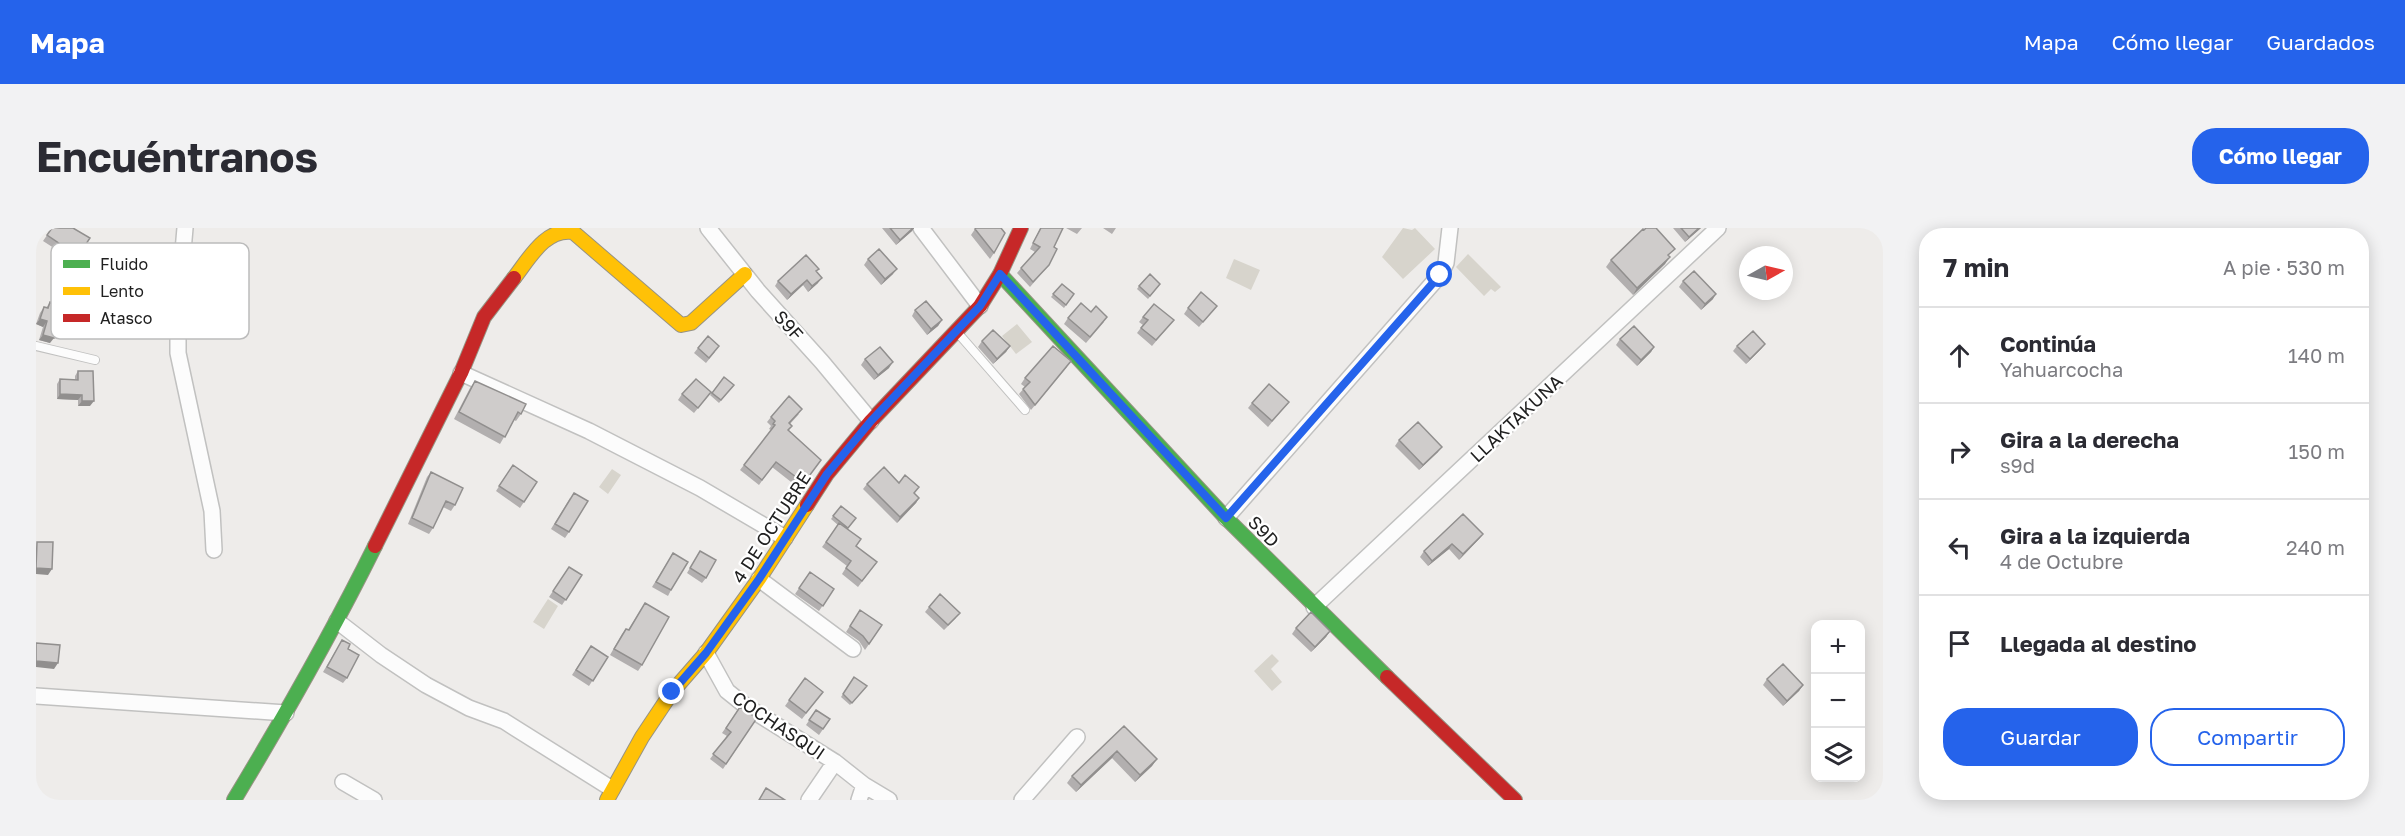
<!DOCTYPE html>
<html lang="es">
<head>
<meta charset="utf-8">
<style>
  body { margin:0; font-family:"Golos Text",sans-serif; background:#f2f2f3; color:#2b2b33 }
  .controls { position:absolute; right:18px; bottom:18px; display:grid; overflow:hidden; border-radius:12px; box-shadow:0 3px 15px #0003 }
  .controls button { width:54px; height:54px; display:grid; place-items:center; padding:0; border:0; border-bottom:2px solid #e1e1e2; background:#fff; color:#2b2b33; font:30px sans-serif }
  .compass { position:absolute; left:1703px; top:18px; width:54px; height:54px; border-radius:50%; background:#fff; box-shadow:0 3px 15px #0003; rotate:82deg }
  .stop { position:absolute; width:18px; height:18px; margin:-14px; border:4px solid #2563eb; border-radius:50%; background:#fff }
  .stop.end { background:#2563eb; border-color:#fff; box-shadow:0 2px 6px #0008 }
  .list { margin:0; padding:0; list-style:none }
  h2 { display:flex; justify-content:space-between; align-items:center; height:78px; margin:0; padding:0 24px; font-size:26px }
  h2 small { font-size:20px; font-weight:400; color:#7c7c81 }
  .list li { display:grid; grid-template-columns:39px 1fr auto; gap:18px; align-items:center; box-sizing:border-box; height:96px; padding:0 24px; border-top:2px solid #e1e1e2 }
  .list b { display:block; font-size:22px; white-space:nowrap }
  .list p { margin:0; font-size:20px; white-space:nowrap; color:#7c7c81 }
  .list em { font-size:20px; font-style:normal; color:#7c7c81 }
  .actions { display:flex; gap:12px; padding:18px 24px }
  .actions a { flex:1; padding:14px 0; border:2px solid #2563eb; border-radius:24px; text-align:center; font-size:21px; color:#2563eb }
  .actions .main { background:#2563eb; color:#fff }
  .icon { flex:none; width:33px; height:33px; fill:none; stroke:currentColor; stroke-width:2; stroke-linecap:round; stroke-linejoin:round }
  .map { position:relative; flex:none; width:1847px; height:572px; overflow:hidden; border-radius:24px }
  header { display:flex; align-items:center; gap:36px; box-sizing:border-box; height:84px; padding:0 30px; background:#2563eb; color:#fff }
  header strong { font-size:28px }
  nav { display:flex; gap:33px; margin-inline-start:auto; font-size:21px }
  .intro { display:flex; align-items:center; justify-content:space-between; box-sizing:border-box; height:144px; padding:0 36px }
  h1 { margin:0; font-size:42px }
  .button { padding:15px 27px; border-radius:24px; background:#2563eb; color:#fff; font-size:21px; font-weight:700 }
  main { display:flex; gap:36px; padding:0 36px }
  aside { flex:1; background:#fff; border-radius:24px; box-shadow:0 3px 15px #0003 }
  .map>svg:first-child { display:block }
  .construction { fill:#d7d4cc }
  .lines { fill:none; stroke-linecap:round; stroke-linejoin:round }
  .lane-casing { stroke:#c1c1c0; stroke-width:10 }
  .street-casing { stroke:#c1c1c0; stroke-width:18 }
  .fast-casing { stroke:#979383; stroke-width:16 }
  .slow-casing { stroke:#979383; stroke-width:16 }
  .jam-casing { stroke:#979383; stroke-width:16 }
  .lane { stroke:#fcfcfc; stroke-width:8 }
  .street { stroke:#fcfcfc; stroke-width:15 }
  .fast { stroke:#4caf50; stroke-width:14 }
  .slow { stroke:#ffc107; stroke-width:14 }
  .jam { stroke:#c62828; stroke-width:14 }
  .wall { fill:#b2afaf }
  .shaded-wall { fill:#918f8e }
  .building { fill:#cfcccb; stroke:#918f8e; stroke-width:1.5 }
  .route { stroke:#2563eb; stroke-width:8 }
  .labels { text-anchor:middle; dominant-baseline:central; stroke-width:4.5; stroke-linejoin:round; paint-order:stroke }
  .street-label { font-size:18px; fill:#202020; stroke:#fff }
  .key { fill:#fff; stroke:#bcbcbc; stroke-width:1.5 }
  .key-label { font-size:16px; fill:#202020 }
</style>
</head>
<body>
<header>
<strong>Mapa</strong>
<nav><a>Mapa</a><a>Cómo llegar</a><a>Guardados</a></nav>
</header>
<div class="intro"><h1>Encuéntranos</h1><a class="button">Cómo llegar</a></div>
<main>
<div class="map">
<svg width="1847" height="572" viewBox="0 0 1847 572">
  <rect width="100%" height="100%" fill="#eeecea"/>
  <path class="construction" d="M1367 0 1376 2 1379 0 1399 21 1367 51 1346 29Z
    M1432 26 1465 59 1459 64 1455 61 1448 68 1420 39Z
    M1198 31 1224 42 1215 62 1190 50Z
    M981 96 996 114 980 126 966 108Z
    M576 241 585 247 572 266 563 259Z
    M512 371 522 378 508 401 497 394Z
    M1236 426 1243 433 1235 441 1246 454 1236 463 1218 443Z"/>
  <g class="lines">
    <defs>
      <path id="lane" d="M921 104 989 182
        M0 118 59 132"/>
      <path id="street" d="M149 0 142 81V125L176 283 178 322
        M672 0 722 63 786 134 835 193
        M885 0 944 78
        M425 145 553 203 664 260 749 310
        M1190 290 1404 47 1410 35 1414 0
        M723 351 817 421
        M1278 379 1682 0
        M301 393 345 427 390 457 433 480 468 493 576 561
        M670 425 691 463 711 479 799 534 828 557 853 572
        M0 468 250 485
        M307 554 338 572
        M773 572 799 534
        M823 572 828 557
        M986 572 1041 509"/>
      <path id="fast" d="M964 46 1190 290 1351 449
        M198 572C248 489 296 405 339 318"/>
      <path id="slow" d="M478 50C493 31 509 0 537 4L645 97 655 95 709 46
        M571 572 606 509 636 464 670 425 723 351 771 277"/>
      <path id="jam" d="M771 277 791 246 835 193 944 78 964 46 985 0
        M339 318 425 145 448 89 478 50
        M1351 449 1479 572"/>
    </defs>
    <use href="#lane" class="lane-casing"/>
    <use href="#street" class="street-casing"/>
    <use href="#fast" class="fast-casing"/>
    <use href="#slow" class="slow-casing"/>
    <use href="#jam" class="jam-casing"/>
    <use href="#lane" class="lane"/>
    <use href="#street" class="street"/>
    <use href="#fast" class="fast"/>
    <use href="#slow" class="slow"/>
    <use href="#jam" class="jam"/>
  </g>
  <path class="wall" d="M16 0 54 10 38 33 7 13Z
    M846 0H878L876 3 860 17Z
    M1004 0H1027L1018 19 1013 37 994 59 981 45 999 24 994 21Z
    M1030 0H1046L1041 6Z
    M1067 0H1080L1076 6Z
    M1637 0H1665L1649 14Z
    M939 1 958 25 954 31 935 7Z
    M1633 28 1629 36 1597 67 1570 39 1575 32Z
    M832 31 857 46 845 57 828 37Z
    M781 44 782 55 772 64 767 57 751 72 739 58 742 53Z
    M1647 53 1677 71 1665 82 1643 59Z
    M1026 56 1038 66 1028 80 1015 69Z
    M1124 56 1112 71 1101 61 1103 58Z
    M17 70 14 115 3 112 7 99 0 96 4 85 8 79 10 80Z
    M1181 78 1163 99 1148 86 1152 80Z
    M879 82 906 92 902 98 891 107 876 88Z
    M1107 89 1138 92 1116 118 1101 105 1107 97 1103 94Z
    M1032 90 1068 94 1050 115 1028 96Z
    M1584 111 1618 119 1615 124 1601 138 1580 117Z
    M946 113 974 118 970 124 957 136 942 119Z
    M1729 116 1725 121 1710 136 1697 123 1701 118Z
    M662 120 679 124 670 135 658 125Z
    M829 131 853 140 838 152 825 137Z
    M1031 139 995 182 983 166 989 159 985 156 989 150Z
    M42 143 54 178H42V172L21 171V156L24 151 39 152V148Z
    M688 149 698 157 683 175 674 167Z
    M439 153 485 186 480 193 478 192 464 216 418 191 434 160Z
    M675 164 658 185 642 172 646 166Z
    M1253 174 1232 199 1212 180 1216 175Z
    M763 186 754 196 753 203 785 232 764 261 736 239 723 257 704 242 735 202 733 201 735 198 731 194 735 189Z
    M1363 212 1402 224 1383 242 1359 218Z
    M477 237 501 254 484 280 460 263Z
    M395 244 419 277 415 283 407 279 397 300 393 306 372 296 391 249Z
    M863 255 878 265 883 270 880 275 861 295 827 261 831 256Z
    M534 270 533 304 529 310 515 301Z
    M805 278 812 301 820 318 841 334 822 359 806 346 811 338 786 319 802 297 795 291Z
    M1447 306 1443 311 1423 332 1413 321 1392 338 1384 329 1388 323Z
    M664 323 670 350 666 355 651 345Z
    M637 325 635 362 632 368 616 359Z
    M533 339 546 347 526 377 513 369Z
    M774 344 798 361 783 383 759 366Z
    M609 375 606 437 602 443 574 427 586 406 590 401 592 402Z
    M893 379 920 390 908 402 889 384Z
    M824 382 846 397 829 422 823 413 810 404Z
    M1260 400 1294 403 1290 409 1275 424 1256 406Z
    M306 412 312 421 311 450 307 455 287 444Z
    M555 418 572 429 553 458 536 447Z
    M818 449 831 458 814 477 805 469Z
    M769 450 787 464 766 491 749 478Z
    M1731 451 1767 457 1763 463 1747 478 1727 457Z
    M704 479 721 490 687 541 674 531 691 508 686 505Z
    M780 482 794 491 783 507 770 497Z
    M1088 498 1121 531 1116 538 1099 554 1076 530 1040 564 1031 555 1036 548Z"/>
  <path class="shaded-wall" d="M877 0H878L876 3 860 17 864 12Z
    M1663 0H1665L1649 14 1653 9Z
    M1634 29 1629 36 1597 67 1601 60Z
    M861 41 857 46 845 57 849 51Z
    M786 50 782 55 772 64 776 58Z
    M771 52 767 57 751 72 755 66Z
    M1680 66 1677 71 1665 82 1669 76Z
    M4 91 11 93 7 99 0 96Z
    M906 92 902 98 891 107 895 101Z
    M7 107 18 110 14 115 3 112Z
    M1729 116 1725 121 1710 136 1714 131Z
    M974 118 970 124 957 136 961 131Z
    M1618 119 1615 124 1601 138 1605 132Z
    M857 134 853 140 838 152 842 147Z
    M24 166 46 167 42 172 21 171Z
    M46 173H58L54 178H42Z
    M1406 219 1402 224 1383 242 1387 237Z
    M883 270 880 275 861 295 864 289Z
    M1447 306 1443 311 1423 332 1427 326Z
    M1416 316 1413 321 1392 338 1396 333Z
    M0 340 16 341 12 347 0 346Z
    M1294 403 1290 409 1275 424 1279 419Z
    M0 433 22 435 18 441 0 439Z
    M1767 457 1763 463 1747 478 1751 473Z
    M1081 523 1076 530 1040 564 1045 557Z
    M1121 531 1116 538 1099 554 1104 547Z"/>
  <path class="building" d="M16 0H37L54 10 42 28 11 7Z
    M854 0H877L864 12Z
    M940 0H965L969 5 958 25 939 1Z
    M1005 0H1027L1018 19 1021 21 1013 37 997 54 985 40 1004 19 997 15Z
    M1610 0H1620L1639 21 1632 27 1634 29 1601 60 1575 32 1607 1 1608 2Z
    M1645 0H1663L1653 9Z
    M843 21 861 41 849 51 832 31Z
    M770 27 783 41 780 43 786 50 776 58 771 52 755 66 742 53Z
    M1658 43 1680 66 1669 76 1647 53Z
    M1114 46 1124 56 1114 68 1103 58Z
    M1026 56 1038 66 1030 77 1017 66Z
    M1165 64 1181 78 1167 94 1152 80Z
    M17 70 29 74 18 110 7 107 11 93 4 91 8 79 12 80 14 74 16 75Z
    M890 73 906 92 895 101 879 82Z
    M1045 75 1055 84 1060 78 1071 89 1054 109 1032 90Z
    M1118 76 1138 92 1120 112 1105 100 1112 92 1107 89Z
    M1598 98 1618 119 1605 132 1584 111Z
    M957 102 974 118 961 131 946 113Z
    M1717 103 1729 116 1714 131 1701 118Z
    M672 108 683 118 673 130 662 120Z
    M1017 118 1035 133 999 177 987 161 994 154 989 150Z
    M844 119 857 134 842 147 829 131Z
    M42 143H57L58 173H46V167L24 166V151L42 152Z
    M688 149 698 157 685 172 676 165Z
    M660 151 675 164 662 180 646 166Z
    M439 153 490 176 485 186 482 184 469 209 423 184Z
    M1233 156 1253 174 1236 193 1216 175Z
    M753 168 766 181 753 195 756 198 752 202 785 232 768 255 740 234 726 252 708 237 739 197 737 196 739 193 735 189Z
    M1382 194 1406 219 1387 237 1363 212Z
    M477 237 501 254 488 274 463 258Z
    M848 239 863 255 869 247 883 259 878 265 883 270 864 289 831 256Z
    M395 244 427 260 419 277 410 273 397 300 376 290Z
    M538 265 552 273 533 304 519 296Z
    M805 278 820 290 812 300 797 288Z
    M1427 286 1447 306 1427 326 1416 316 1396 333 1388 323Z
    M803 295 825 311 820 318 841 334 826 353 810 340 815 333 790 314Z
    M1 314H17L16 341 0 340Z
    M664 323 680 332 670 350 654 340Z
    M637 325 652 334 635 362 620 354Z
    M533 339 546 347 530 372 517 363Z
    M774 344 798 361 787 378 763 360Z
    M904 366 924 385 912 397 893 379Z
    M609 375 633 389 606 437 578 421 590 401 593 402Z
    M824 382 846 397 833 416 827 408 814 398Z
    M1275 384 1294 403 1279 419 1260 400Z
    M306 412 314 416 312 421 323 427 311 450 291 439Z
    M0 415 24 417 22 435 0 433Z
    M555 418 572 429 557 453 540 442Z
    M1747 436 1767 457 1751 473 1731 451Z
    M818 449 831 458 816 475 807 466Z
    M769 450 787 464 770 485 753 472Z
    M704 479 721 490 690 536 677 526 695 504 690 500Z
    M780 482 794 491 787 501 773 492Z
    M1088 498 1121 531 1104 547 1081 523 1045 557 1036 548Z
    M730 560 749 572H723Z"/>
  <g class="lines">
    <path class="route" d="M636 464 670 425 723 351 791 246 835 193 944 78 964 46 1190 290 1404 47"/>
  </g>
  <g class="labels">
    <g class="street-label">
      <text transform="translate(753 97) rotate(48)">S9F</text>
      <text transform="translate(1480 190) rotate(-43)">LLAKTAKUNA</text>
      <text transform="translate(735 299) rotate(-57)">4 DE OCTUBRE</text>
      <text transform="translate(1228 303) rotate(46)">S9D</text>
      <text transform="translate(743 497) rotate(34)">COCHASQUI</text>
    </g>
  </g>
  <rect x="15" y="15" width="198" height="96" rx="9" class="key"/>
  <rect x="27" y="32" width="27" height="8" fill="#4caf50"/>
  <rect x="27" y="59" width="27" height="8" fill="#ffc107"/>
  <rect x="27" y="86" width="27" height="8" fill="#c62828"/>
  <g class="key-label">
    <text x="64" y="42">Fluido</text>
    <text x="64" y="69">Lento</text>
    <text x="64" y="96">Atasco</text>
  </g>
</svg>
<div class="controls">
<button>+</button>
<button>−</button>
<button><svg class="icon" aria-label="layers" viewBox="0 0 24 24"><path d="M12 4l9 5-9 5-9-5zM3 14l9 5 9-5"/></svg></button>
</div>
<svg class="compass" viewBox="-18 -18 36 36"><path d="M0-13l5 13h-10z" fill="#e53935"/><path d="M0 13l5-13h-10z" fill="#7c7c81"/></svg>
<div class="stop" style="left:1404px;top:47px"></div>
<div class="stop end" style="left:636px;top:464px"></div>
</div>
<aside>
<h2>7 min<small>A pie · 530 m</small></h2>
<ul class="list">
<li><svg class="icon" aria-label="ahead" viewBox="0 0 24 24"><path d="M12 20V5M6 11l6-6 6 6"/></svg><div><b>Continúa</b><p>Yahuarcocha</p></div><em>140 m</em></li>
<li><svg class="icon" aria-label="right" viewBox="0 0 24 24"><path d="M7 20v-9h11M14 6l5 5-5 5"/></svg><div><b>Gira a la derecha</b><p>s9d</p></div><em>150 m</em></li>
<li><svg class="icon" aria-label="left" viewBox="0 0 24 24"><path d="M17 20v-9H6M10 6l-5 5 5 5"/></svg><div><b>Gira a la izquierda</b><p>4 de Octubre</p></div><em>240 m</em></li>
<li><svg class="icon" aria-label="arrive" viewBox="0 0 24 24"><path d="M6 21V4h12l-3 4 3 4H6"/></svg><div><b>Llegada al destino</b></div></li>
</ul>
<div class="actions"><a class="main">Guardar</a><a>Compartir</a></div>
</aside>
</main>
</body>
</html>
